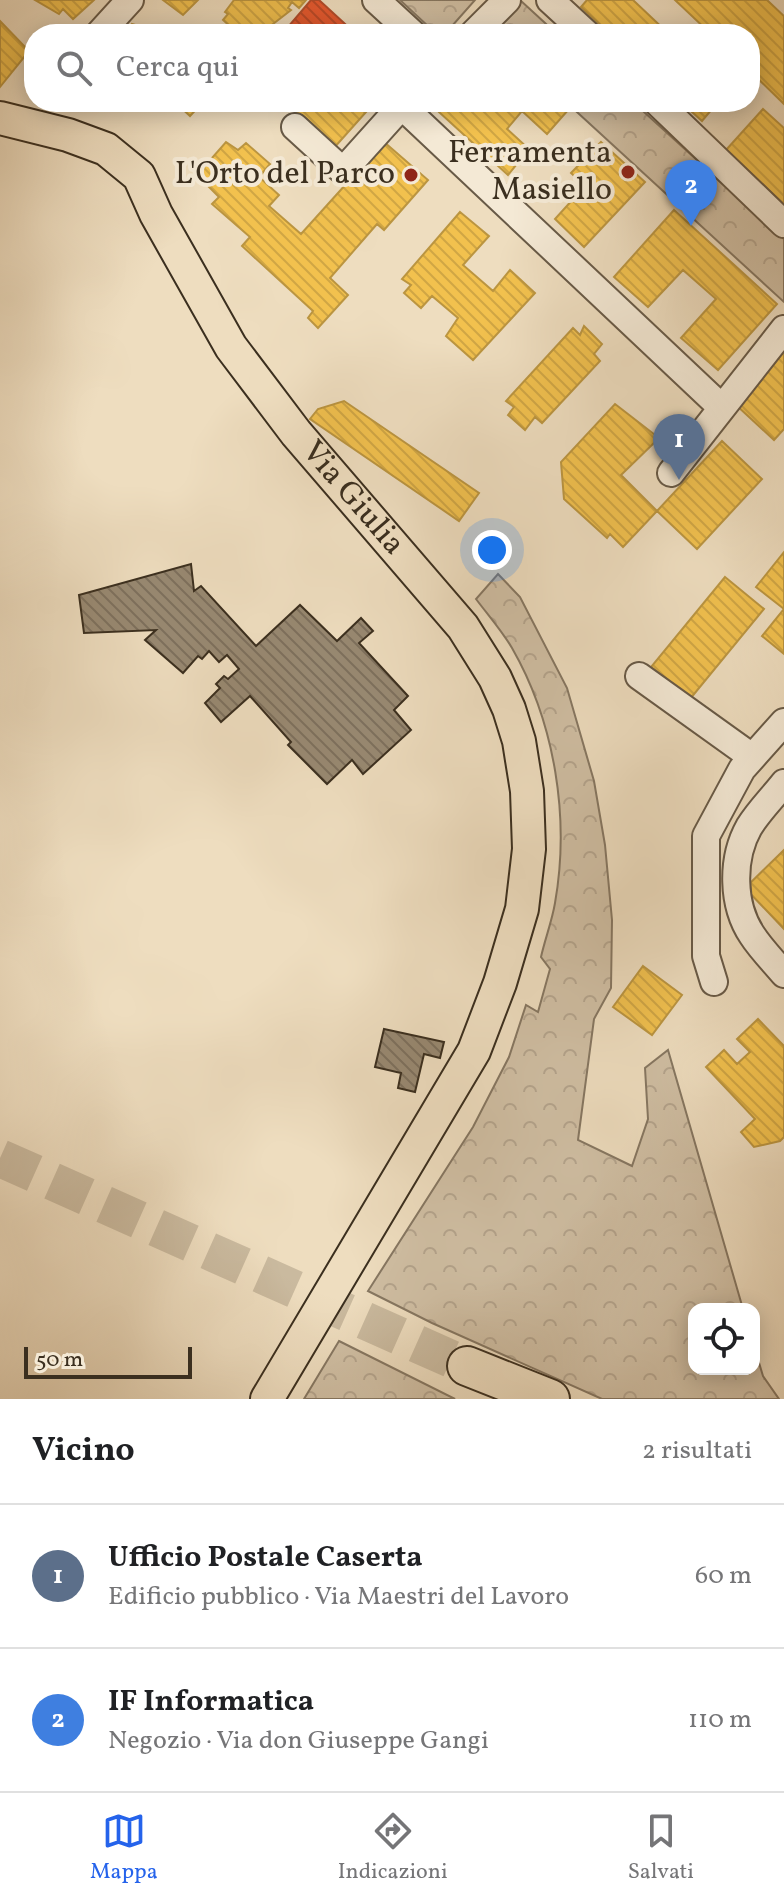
<!DOCTYPE html>
<html lang="it">
<head>
<meta charset="utf-8">
<style>
  body { margin:0; font-family:Vollkorn,serif; background:#f2f2f2; color:#202124 }
  .controls { position:absolute; right:24px; bottom:24px; display:grid; overflow:hidden; border-radius:16px; box-shadow:0 4px 20px #0003 }
  .controls button { width:72px; height:72px; display:grid; place-items:center; padding:0; border:0; border-bottom:2px solid #e0e0e0; background:#fff; color:#202124; font:40px sans-serif }
  .scale { position:absolute; left:24px; bottom:20px; width:168px; box-sizing:border-box; padding-left:8px; border:4px solid #3b2f1f; border-top:0; font-size:22px; line-height:28px; white-space:nowrap; color:#3b2f1f; -webkit-text-stroke:6px #f4e9d5; paint-order:stroke }
  .you { position:absolute; left:492px; top:550px; width:28px; height:28px; margin:-20px; border:6px solid #fff; border-radius:50%; background:#1a73e8; box-shadow:0 0 0 12px #1a73e833 }
  .badge { display:grid; place-items:center; width:52px; height:52px; border-radius:50%; background:#2563eb; color:#fff; font-size:26px; font-weight:700 }
  .pin { position:absolute; translate:-50% -66px; filter:drop-shadow(0 2px 4px #0008) }
  .pin::after { content:''; position:absolute; top:42px; width:28px; height:24px; background:inherit; clip-path:polygon(0 0,100% 0,50% 100%) }
  .list { margin:0; padding:0; list-style:none }
  h2 { display:flex; justify-content:space-between; align-items:center; height:104px; margin:0; padding:0 32px; font-size:34px }
  h2 small { font-size:26px; font-weight:400; color:#757577 }
  .list li { display:grid; grid-template-columns:52px 1fr auto; gap:24px; align-items:center; box-sizing:border-box; height:144px; padding:0 32px; border-top:2px solid #e0e0e0 }
  .list b { display:block; font-size:30px; white-space:nowrap }
  .list p { margin:0; font-size:26px; white-space:nowrap; color:#757577 }
  .list em { font-size:26px; font-style:normal; color:#757577 }
  .icon { flex:none; width:44px; height:44px; fill:none; stroke:currentColor; stroke-width:2; stroke-linecap:round; stroke-linejoin:round }
  .map { position:relative; flex:none; width:784px; height:1399px; overflow:hidden }
  .search { position:absolute; background:#fff; box-shadow:0 4px 20px #0003; left:24px; right:24px; top:24px; height:88px; display:flex; align-items:center; gap:20px; box-sizing:border-box; padding:0 28px; border-radius:32px; color:#757577; font-size:30px }
  .sheet { height:392px; background:#fff }
  nav { display:flex; justify-content:space-around; align-items:center; box-sizing:border-box; height:112px; border-top:2px solid #e0e0e0; background:#fff; font-size:22px; color:#757577 }
  nav a { display:grid; justify-items:center; gap:4px }
  nav .on { color:#2563eb }
  .map>svg:first-child { display:block }
  .forest { fill:url(#forest-crowns); stroke:#867762; stroke-width:2 }
  .homes { fill:url(#homes-back-hatch); stroke:#bb9540; stroke-width:2 }
  .shops { fill:url(#shops-back-hatch); stroke:#b14b2a; stroke-width:2 }
  .building { fill:url(#building-back-hatch); stroke:#3b2f1f; stroke-width:2 }
  .lines { fill:none; stroke-linecap:round; stroke-linejoin:round }
  .highway-tunnel { stroke:#caba9f; stroke-width:38; stroke-dasharray:38 19; stroke-linecap:butt }
  .minor-casing { stroke:#685a47; stroke-width:30 }
  .major-casing { stroke:#3b2f1f; stroke-width:36 }
  .highway-casing { stroke:#3b2f1f; stroke-width:42 }
  .minor { stroke:#f4e9d5; stroke-width:26 }
  .major { stroke:#eeddbf; stroke-width:32 }
  .highway { stroke:#eeddbf; stroke-width:38 }
  .poi-dot { fill:#8f2418; stroke:#f4e9d5; stroke-width:3 }
  .labels { text-anchor:middle; dominant-baseline:central; stroke-width:8; stroke-linejoin:round; paint-order:stroke }
  .poi-label { font-size:32px; fill:#3b2f1f; stroke:#f4e9d5; text-anchor:end }
  .street-label { font-size:32px; fill:#3b2f1f; stroke:#f4e9d5 }
</style>
</head>
<body>
<div class="map">
<svg width="784" height="1399" viewBox="0 0 784 1399">
  <defs>
    <pattern id="forest-crowns" width="20" height="18" patternUnits="userSpaceOnUse" patternTransform="scale(2)"><rect width="20" height="18" fill="#d0bfa4"/><path d="M2 6a3 3 0 1 1 6 0M12 15a3 3 0 1 1 6 0" fill="none" stroke="#b4a48d"/></pattern>
    <pattern id="homes-back-hatch" width="6" height="6" patternUnits="userSpaceOnUse" patternTransform="scale(2)"><rect width="6" height="6" fill="#f2c14e"/><path d="M-1 5l2 2M0 0l6 6M5-1l2 2" fill="none" stroke="#d0a644"/></pattern>
    <pattern id="shops-back-hatch" width="6" height="6" patternUnits="userSpaceOnUse" patternTransform="scale(2)"><rect width="6" height="6" fill="#e4572e"/><path d="M-1 5l2 2M0 0l6 6M5-1l2 2" fill="none" stroke="#ba4827"/></pattern>
    <pattern id="building-back-hatch" width="6" height="6" patternUnits="userSpaceOnUse" patternTransform="scale(2)"><rect width="6" height="6" fill="#988972"/><path d="M-1 5l2 2M0 0l6 6M5-1l2 2" fill="none" stroke="#7d705d"/></pattern>
  </defs>
  <rect width="100%" height="100%" fill="#eeddbf"/>
  <filter id="stains"><feTurbulence type="fractalNoise" baseFrequency=".0025" numOctaves="4"/><feColorMatrix values="0 0 0 0 .2 0 0 0 0 .09 0 0 0 0 .02 0 0 0 .5 -.17"/></filter>
  <radialGradient id="worn" r=".72"><stop offset=".6" stop-color="#630" stop-opacity="0"/><stop offset="1" stop-color="#630" stop-opacity=".3"/></radialGradient>
  <path class="forest" d="M400 0H475L452 26 430 28Z
    M520 0 557 34 491 33Z
    M566 102H633L784 239V302Z
    M498 574 520 597 567 688 594 781 605 845 612 920 611 988 594 1019 578 1140 632 1166 648 1119 645 1068 668 1050 743 1309H694V1369H754V1346L763 1376 779 1399H602L432 1323 368 1291 473 1127 509 1057 526 1005 538 1012 550 969 541 957C545 939 552 921 555 903 570 818 555 723 512 648 502 631 488 615 476 599Z
    M339 1341 455 1399H304Z"/>
  <path class="homes" d="M35 0H94L73 19 63 9 59 14Z
    M163 0H198L183 15Z
    M234 0H306L299 8 292 2 288 8 291 10 273 24 279 27 273 34H231L234 30 223 20 228 14 225 12Z
    M587 0H633L669 34H610L581 7Z
    M675 0H767L784 16V104L750 71V34H711Z
    M0 21 29 51 0 87Z
    M132 24 166 34H126Z
    M175 102H203L190 116Z
    M305 102H375L333 149 294 114Z
    M428 102H562L569 109 547 134 522 111 507 129 529 149 508 175Z
    M681 102H718L702 121Z
    M763 109 784 128V204L726 150Z
    M226 142 238 150 246 143 270 164 259 177 279 195 269 206 301 234 384 142 428 180 384 230 377 224 330 278 348 295 318 328 308 318 313 311 242 246 250 237 212 204 219 197 197 175Z
    M601 142 645 182 584 247 555 219 585 186 571 173Z
    M674 210 777 304 718 370 681 338 716 299 683 270 648 307 614 277Z
    M460 212 489 236 463 265 493 291 510 270 535 293 473 360 446 336 458 318 432 296 421 308 404 293 411 285 402 279Z
    M584 326 602 344 594 354 600 361 542 423 535 417 525 430 508 415 514 407 506 401 573 328 580 335Z
    M784 352V429L774 440 736 405Z
    M344 401 479 493 459 521 310 419 318 409Z
    M615 404 659 438 621 475 657 511 623 547 610 534 607 538 564 499 561 462Z
    M722 441 762 479 697 549 657 511Z
    M784 552V654L762 636 784 609 756 587Z
    M725 577 764 609 690 699 651 667Z
    M784 850V929L745 888Z
    M643 966 682 995 652 1035 613 1007Z
    M758 1019 784 1046V1137L780 1141 754 1147 741 1132 755 1119 706 1067 724 1050 737 1064 750 1052 737 1039Z"/>
  <path class="shops" d="M311 0H319L356 34H282Z"/>
  <path class="building" d="M191 564 194 591 201 586 256 646 300 605 337 641 361 618 373 631 359 643 408 696 394 710 411 730 363 774 352 760 327 784 288 745 291 742 250 696 221 722 205 703 220 688 216 684 224 676 228 679 239 669 227 655 219 662 209 651 202 659 198 656 183 673 145 640 156 630 84 633 79 595Z
    M384 1029 444 1042 440 1058 424 1054 415 1092 398 1088 401 1073 375 1067Z"/>
  <g class="lines">
    <path class="highway-tunnel" d="M0 1158 467 1366"/>
    <defs>
      <path id="minor" d="M376 0 413 34
        M550 0 587 34
        M99 34 130 0
        M473 34 507 0
        M657 102 784 224
        M402 106 721 407
        M295 127 343 171 405 102
        M671 473 784 329
        M639 676 752 757
        M784 783C773 797 758 812 749 827 731 859 732 905 752 935 761 949 774 962 784 974
        M714 982 706 956V836L742 769 784 722"/>
      <g id="major">
        <path id="s1" d="M0 118 68 135 106 149 139 176 156 214 231 347 296 433 463 627 495 678 509 709 519 741 527 791 529 849 522 909 500 983 474 1051 267 1399"/>
      </g>
      <path id="highway" d="M467 1366 550 1399"/>
    </defs>
    <use href="#minor" class="minor-casing"/>
    <use href="#major" class="major-casing"/>
    <use href="#highway" class="highway-casing"/>
    <use href="#minor" class="minor"/>
    <use href="#major" class="major"/>
    <use href="#highway" class="highway"/>
  </g>
  <g class="poi-dot">
    <circle cx="628" cy="172" r="8"/>
    <circle cx="411" cy="175" r="8"/>
  </g>
  <g class="labels">
    <g class="poi-label">
      <text x="612" y="154">Ferramenta<tspan x="612" dy="37">Masiello</tspan></text>
      <text x="395" y="175">L'Orto del Parco</text>
    </g>
    <g class="street-label">
      <text stroke="none"><textPath href="#s1" startOffset="542">Via Giulia</textPath></text>
    </g>
  </g>
  <rect width="100%" height="100%" filter="url(#stains)"/>
  <rect width="100%" height="100%" fill="url(#worn)"/>
</svg>
<div class="controls">
<button><svg class="icon" aria-label="locate" viewBox="0 0 24 24"><circle cx="12" cy="12" r="6"/><path d="M12 2v4M12 18v4M2 12h4M18 12h4"/></svg></button>
</div>
<div class="scale">50 m</div>
<div class="you"></div>
<div class="pin badge" style="left:679px;top:480px;background:#5c6f8a">1</div>
<div class="pin badge" style="left:691px;top:226px;background:#3f7fe0">2</div>
<div class="search"><svg class="icon" aria-label="search" viewBox="0 0 24 24"><circle cx="10" cy="10" r="6"/><path d="M15 15l6 6"/></svg>Cerca qui</div>
</div>
<section class="sheet">
<h2>Vicino<small>2 risultati</small></h2>
<ul class="list">
<li><span class="badge" style="background:#5c6f8a">1</span><div><b>Ufficio Postale Caserta</b><p>Edificio pubblico · Via Maestri del Lavoro</p></div><em>60 m</em></li>
<li><span class="badge" style="background:#3f7fe0">2</span><div><b>IF Informatica</b><p>Negozio · Via don Giuseppe Gangi</p></div><em>110 m</em></li>
</ul>
</section>
<nav>
<a class="on"><svg class="icon" aria-label="map" viewBox="0 0 24 24"><path d="M3 6l6-2 6 2 6-2v14l-6 2-6-2-6 2zM9 4v14M15 6v14"/></svg>Mappa</a>
<a><svg class="icon" aria-label="directions" viewBox="0 0 24 24"><path d="M12 3l9 9-9 9-9-9zM9 14v-3h6M13 9l2 2-2 2"/></svg>Indicazioni</a>
<a><svg class="icon" aria-label="saved" viewBox="0 0 24 24"><path d="M7 4h10v16l-5-4-5 4z"/></svg>Salvati</a>
</nav>
</body>
</html>
